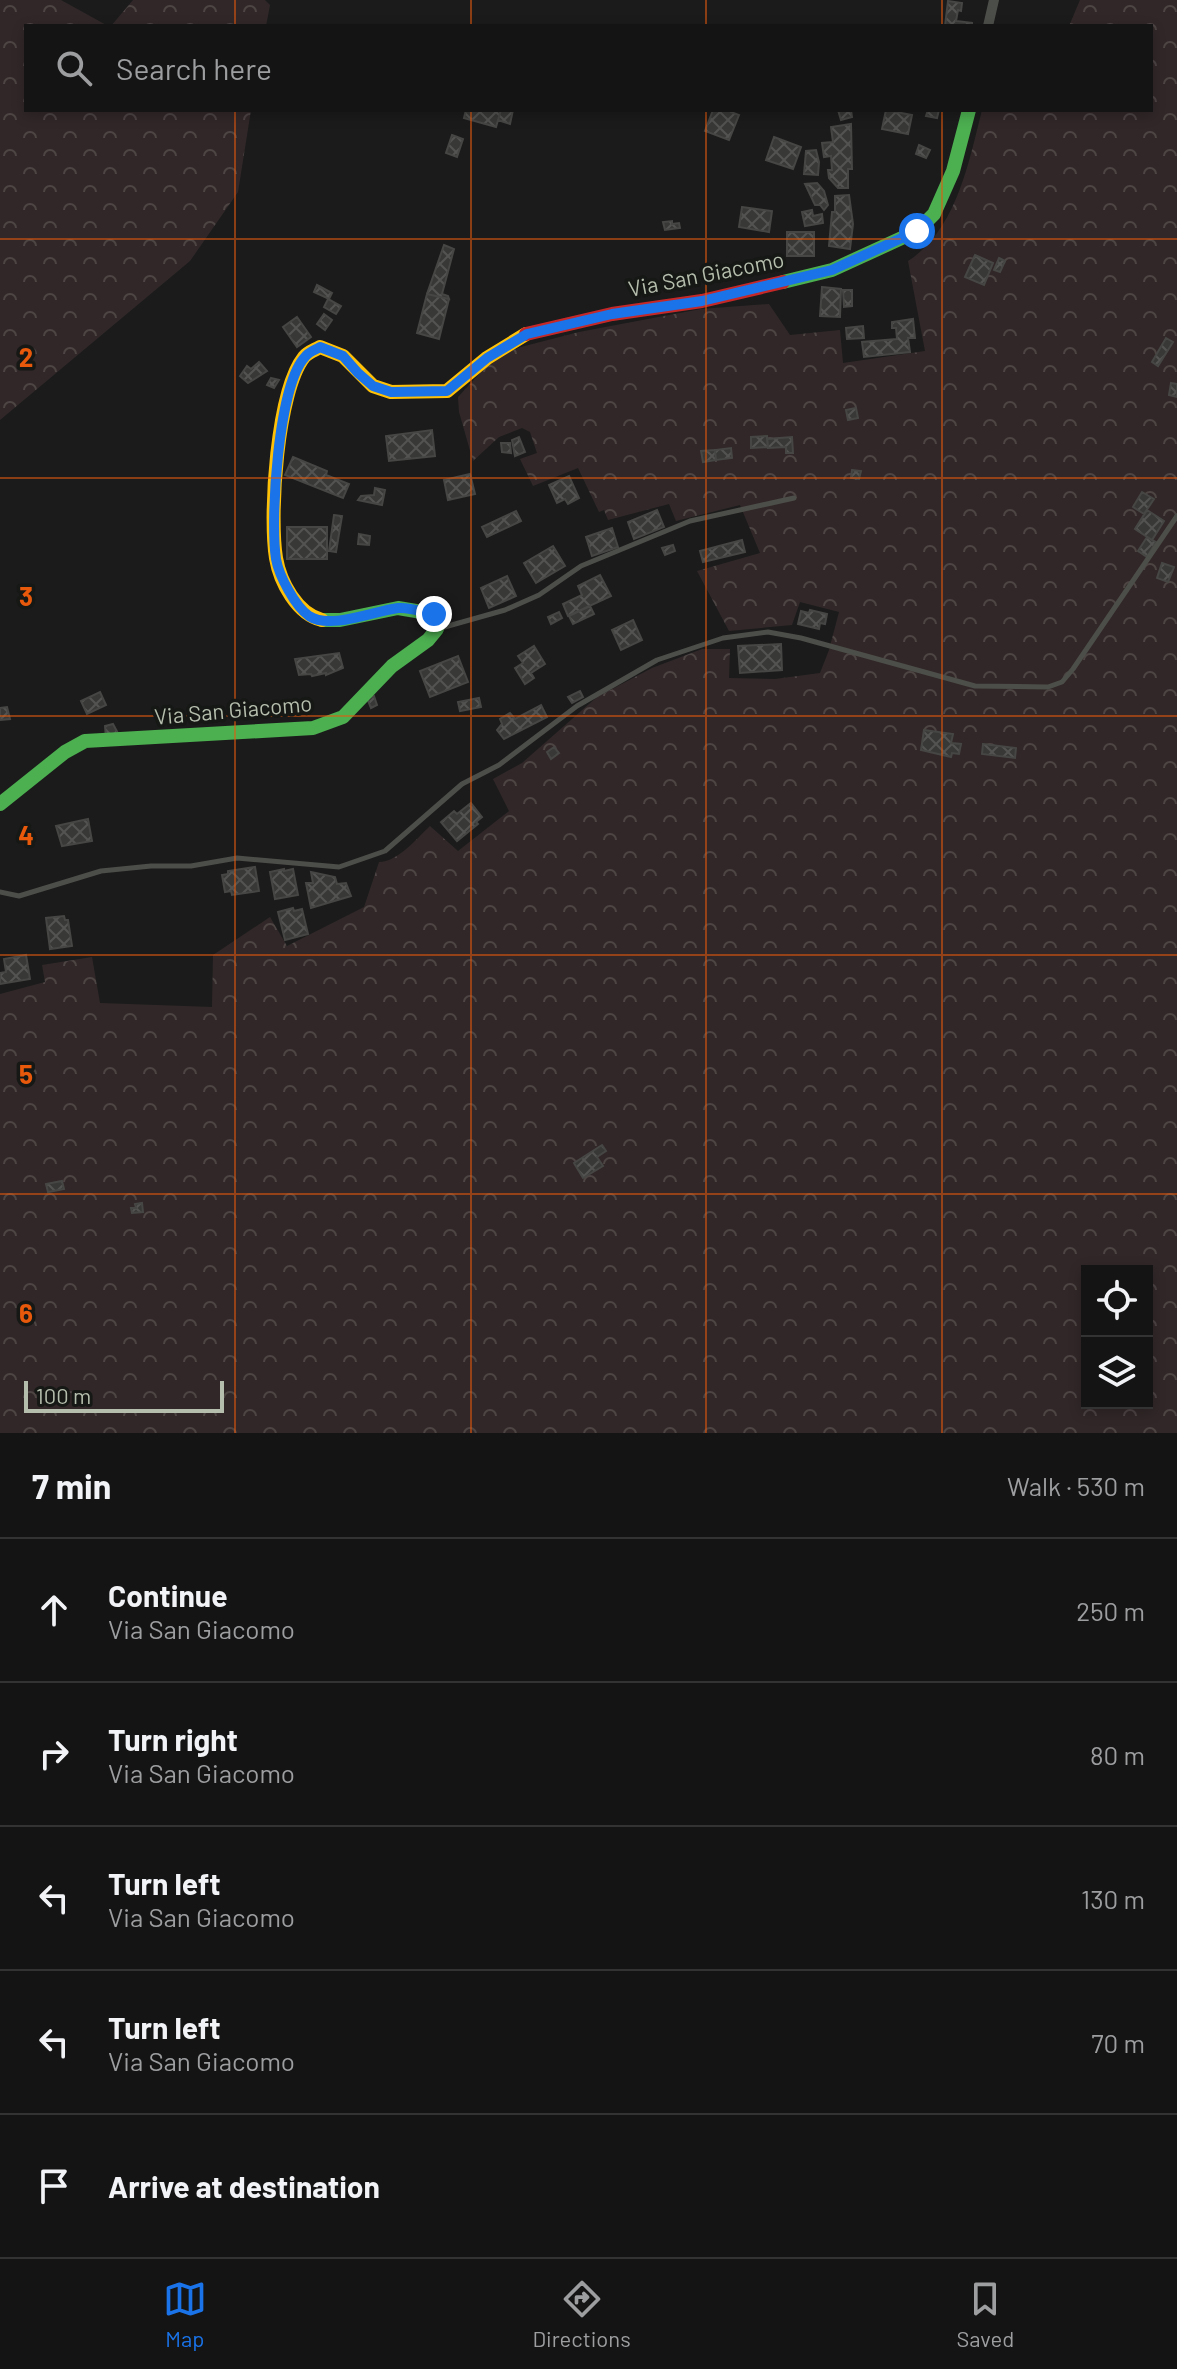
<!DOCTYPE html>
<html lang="en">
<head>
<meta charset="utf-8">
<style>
  body { margin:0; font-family:Barlow,sans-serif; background:#212122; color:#f1f3f6 }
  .controls { position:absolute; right:24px; bottom:24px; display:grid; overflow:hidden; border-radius:0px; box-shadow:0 4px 12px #0003 }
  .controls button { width:72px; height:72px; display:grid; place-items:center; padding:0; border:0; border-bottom:2px solid #333334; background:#141414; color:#f1f3f6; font:40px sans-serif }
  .scale { position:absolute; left:24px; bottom:20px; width:200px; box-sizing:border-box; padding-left:8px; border:4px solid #b5bdac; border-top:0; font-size:22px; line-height:28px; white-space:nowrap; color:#b5bdac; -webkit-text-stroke:6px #151815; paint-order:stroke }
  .stop { position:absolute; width:24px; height:24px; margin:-18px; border:6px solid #1a73e8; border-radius:50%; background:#fff }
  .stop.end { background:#1a73e8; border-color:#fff; box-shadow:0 2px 8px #0008 }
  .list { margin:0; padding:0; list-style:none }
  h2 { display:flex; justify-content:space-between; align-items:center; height:104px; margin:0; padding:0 32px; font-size:34px }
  h2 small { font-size:26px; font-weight:400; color:#9d9ea0 }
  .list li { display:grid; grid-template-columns:52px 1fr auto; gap:24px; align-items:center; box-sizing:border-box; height:144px; padding:0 32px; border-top:2px solid #333334 }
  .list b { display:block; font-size:30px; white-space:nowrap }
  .list p { margin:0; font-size:26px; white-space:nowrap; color:#9d9ea0 }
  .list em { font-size:26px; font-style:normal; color:#9d9ea0 }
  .icon { flex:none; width:44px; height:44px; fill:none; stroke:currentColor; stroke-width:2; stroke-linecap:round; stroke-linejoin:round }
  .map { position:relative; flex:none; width:1177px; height:1433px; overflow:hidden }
  .search { position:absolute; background:#141414; box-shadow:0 4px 12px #0003; left:24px; right:24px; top:24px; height:88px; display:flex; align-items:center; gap:20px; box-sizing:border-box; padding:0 28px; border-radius:0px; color:#9d9ea0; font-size:30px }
  .sheet { height:824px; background:#141414 }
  nav { display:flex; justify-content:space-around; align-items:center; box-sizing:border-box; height:112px; border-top:2px solid #333334; background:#141414; font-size:22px; color:#9d9ea0 }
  nav a { display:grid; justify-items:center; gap:4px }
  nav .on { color:#1a73e8 }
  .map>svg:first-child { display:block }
  .forest { fill:url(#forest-crowns); fill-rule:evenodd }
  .building { fill:url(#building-cross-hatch); stroke:#464744; stroke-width:2 }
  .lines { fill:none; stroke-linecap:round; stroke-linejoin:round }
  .lane { stroke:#4c4e49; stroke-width:5 }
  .street { stroke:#4c4e49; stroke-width:10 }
  .fast { stroke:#4caf50; stroke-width:14 }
  .slow { stroke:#ffc107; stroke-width:14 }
  .jam { stroke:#c62828; stroke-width:14 }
  .route { stroke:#1a73e8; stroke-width:10 }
  .grid { fill:none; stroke:#e8590c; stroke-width:2; stroke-opacity:0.55 }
  .labels { text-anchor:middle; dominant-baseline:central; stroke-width:7; stroke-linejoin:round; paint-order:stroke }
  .street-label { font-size:22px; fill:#b5bdac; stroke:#151815 }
  .grid-label { font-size:26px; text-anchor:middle; font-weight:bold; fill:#e8590c; stroke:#151815; stroke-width:7; stroke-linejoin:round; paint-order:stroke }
</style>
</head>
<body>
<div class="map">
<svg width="1177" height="1433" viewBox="0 0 1177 1433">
  <defs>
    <pattern id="forest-crowns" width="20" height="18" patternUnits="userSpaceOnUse" patternTransform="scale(2)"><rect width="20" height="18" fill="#312728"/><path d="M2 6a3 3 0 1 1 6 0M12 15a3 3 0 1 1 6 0" fill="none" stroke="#4d4444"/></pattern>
    <pattern id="building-cross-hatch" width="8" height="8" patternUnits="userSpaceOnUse" patternTransform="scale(2)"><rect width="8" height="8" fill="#383937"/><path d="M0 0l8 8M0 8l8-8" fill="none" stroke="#535451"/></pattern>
  </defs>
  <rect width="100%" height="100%" fill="#1b1b1b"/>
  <path class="forest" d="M0 0H61L108 26H26V110H251L238 192 190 261 0 420Z
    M133 0H265L270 5 266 26H111Z
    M1080 0H1177V1433H0V994L45 982 42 965 92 957 100 1003 212 1007 213 955 270 917 287 946 364 907 379 862C398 862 417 838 430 826L458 851 509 811 493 779 522 763 597 697 652 668 702 649H730L729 678 775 679 820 673 829 650 839 612 800 602 792 625 729 631 697 571 760 553 740 505 676 521 669 504 608 520 604 510 599 512 578 468 533 486 520 459 537 453 530 432 522 428 499 437 473 461 459 412 458 397 495 357 521 347 579 332 701 309 769 304 790 335 840 330 843 363 925 351 908 261C956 231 969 162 982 110H1151V26H1069ZM1087 1271H1147V1403H1087Z"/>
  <path class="building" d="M948 1 962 3 961 11 958 10 956 21 972 23V26H945Z
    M466 110H501L496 127 464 118Z
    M501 110H513L510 124 498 120Z
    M713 110H732L731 112 739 115 729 140 705 131Z
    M838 110H851L852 117 841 120Z
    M886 110 912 115 908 134 882 129Z
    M928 110H939L937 118 926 116Z
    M851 124 852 169H848V188H838L829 178 828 170H832L831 156 824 157 822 143 833 142 831 127Z
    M452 135 463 139 457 157 446 153Z
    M774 137 801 147 793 169 766 160Z
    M919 145 930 150 926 158 916 154Z
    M816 150 819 162 818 175 804 174 806 151Z
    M817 183 824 191 828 205 824 210 820 205H815L805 184Z
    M849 195 853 224 850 249 829 246 832 212H835V196Z
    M742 207 772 211 769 232 739 227Z
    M812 210 813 216 822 214 823 223 805 226 802 212Z
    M672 221V224L679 223 680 228 665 230 663 222Z
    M787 232H814V256H787Z
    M444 245 454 249 442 294 448 296 449 299 427 294Z
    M975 255 993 263 984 285 965 277Z
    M999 258 1005 261 1000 272 994 270Z
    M317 285 332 293 329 299 314 292Z
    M822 287 841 289 840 317 820 316Z
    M843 290H852V306L844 307Z
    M427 294 449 299 439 339 417 333Z
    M328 299 341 306 336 314 324 307Z
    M324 314 332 320 325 330 317 324Z
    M297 317 311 337 297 347 283 327Z
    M913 319 915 338H908L910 352 864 357 862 342 897 339 896 328H892V322Z
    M863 326 864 338 847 339 846 328Z
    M1166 338 1173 342 1158 366 1152 362Z
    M259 362 267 371 248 383 240 376 247 366 251 369Z
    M271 378 279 380 274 388 267 385Z
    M1171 383 1177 384V397L1169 395Z
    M856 408 858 418 848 420 846 410Z
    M432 430 435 456 389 461 386 436Z
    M767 436 768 447 751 448V437Z
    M519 437 525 452 515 456 512 440Z
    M792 437 793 453H786V447L768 448 767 439Z
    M501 443H510L511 453 502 452Z
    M731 448 732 458 716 460 715 450Z
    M715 450 716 460 703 462 701 451Z
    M293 457 327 471 326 475 349 484 343 498 285 475Z
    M852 470 861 471 859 479 851 478Z
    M470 474 475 494 448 500 444 480Z
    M569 476 579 498 568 504 565 499 557 503 549 485Z
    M375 488 385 490 382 505 358 500 361 496 374 495Z
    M1142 492 1154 499 1144 514 1133 507Z
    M657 510 664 527 634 539 628 522Z
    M1147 510 1164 521 1152 540 1135 529Z
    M516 511 521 521 487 537 482 527Z
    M334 515 342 516 336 552 329 551Z
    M287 527H327V559H287Z
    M612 528 618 547 592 556 586 537Z
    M359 534 370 536 369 545 358 544Z
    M1147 537 1156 542 1147 557 1138 551Z
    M742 540 745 552 703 562 700 551Z
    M673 545 675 551 665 555 662 548Z
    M553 546 565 566 536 583 524 563Z
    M1162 563 1174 567 1168 582 1157 578Z
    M600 575 611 596 568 616 563 604 582 595 578 586Z
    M507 576 516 596 489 608 481 588Z
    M590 606 594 614 573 624 569 616Z
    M810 610 827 614 825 624 820 623 819 629 798 624 801 611 809 613Z
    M559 612 562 618 551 624 548 617Z
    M633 620 642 640 621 650 612 630Z
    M781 644 782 670 740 673 738 646Z
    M534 646 545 664 531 673 534 678 525 684 515 668 523 663 518 656Z
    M339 653 343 668 326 675V673L312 676 311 674 299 675 295 659Z
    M458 656 468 682 430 697 420 671Z
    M580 691 583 697 572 703 568 697Z
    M100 692 106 705 87 714 81 701Z
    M374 696 377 705 371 708 367 698Z
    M479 698 481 707 460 711 458 702Z
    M541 705 547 717 504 739 497 730 502 724 500 719 510 713 515 719Z
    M7 707 10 719 0 720V708Z
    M113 724 121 739 106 738 105 726Z
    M924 730 953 734 951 743 961 744 959 754 952 753 951 757 921 750Z
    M983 744 1016 748 1015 758 982 754Z
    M554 747 559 753 551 759 547 752Z
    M471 803 482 817 476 822 478 824 457 841 441 822 454 811 457 814Z
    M88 819 92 841 62 846 56 826Z
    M255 867 259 891 232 895 231 891 225 892 222 875 228 874V871Z
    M284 869V871L293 869 298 895 275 899 270 872Z
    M311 872 335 877 337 884 346 883 351 896 311 908 306 883H313Z
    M293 908 294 911 302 909 308 934 285 940 278 912Z
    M64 916 65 920H68L72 946 50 949 46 918Z
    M26 955 30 979 0 984V973L6 972 4 959Z
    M602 1145 606 1151 597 1157 603 1166 583 1178 574 1163Z
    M62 1181 64 1189 48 1192 46 1184Z
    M142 1203 143 1212 132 1213 131 1208H136L135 1204Z"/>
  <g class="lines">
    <path class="lane" d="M441 628 505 610 539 595 581 566 690 521 794 498
      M0 892 19 896 101 871 151 866H191L237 858 339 867 385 851 462 784 499 765 577 706 657 660 723 638 768 632 801 638 975 686 1048 687 1062 682 1073 669 1177 516"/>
    <path class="street" d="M988 26 994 0"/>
    <path class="fast" d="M783 282 832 270 917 231 934 214 953 171 969 110
      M0 804 65 752 85 741 313 728 343 717 392 666 428 640 437 629 434 614 398 608 340 620H322"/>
    <path class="slow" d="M322 620C297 614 280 582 276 558 269 515 277 391 304 357 308 352 315 350 320 347L343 356 373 386 391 392 447 391 487 358 526 334"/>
    <path class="jam" d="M526 334 612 314 702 301 783 282"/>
  </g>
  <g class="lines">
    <path class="route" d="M434 614C423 612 410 607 398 608 374 611 330 630 309 616 295 606 279 576 276 559 270 520 278 385 305 357 308 352 315 350 320 347L343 356 358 373 373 386 391 392 447 391 487 358 527 334 612 314 702 301 832 270 917 231"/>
  </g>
  <path class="grid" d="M235 0V26M471 0V26M706 0V26M942 0V26M235 110V1433M471 110V1433M706 110V1433M942 110V1433M0 239H1177M0 478H1177M0 716H1177M0 955H1177M0 1194H1177"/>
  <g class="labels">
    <g class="street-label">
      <text transform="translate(706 273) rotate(-11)">Via San Giacomo</text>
      <text transform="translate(233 709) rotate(-5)">Via San Giacomo</text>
    </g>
  </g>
  <g class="grid-label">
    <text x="26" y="367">2</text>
    <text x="26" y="606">3</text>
    <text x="26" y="845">4</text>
    <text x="26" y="1084">5</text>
    <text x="26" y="1323">6</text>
  </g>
</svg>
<div class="controls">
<button><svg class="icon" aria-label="locate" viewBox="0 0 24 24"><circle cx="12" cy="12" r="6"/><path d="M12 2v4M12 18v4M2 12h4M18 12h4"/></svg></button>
<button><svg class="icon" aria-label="layers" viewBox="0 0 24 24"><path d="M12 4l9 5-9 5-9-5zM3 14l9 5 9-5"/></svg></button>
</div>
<div class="scale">100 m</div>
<div class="stop" style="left:917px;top:231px"></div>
<div class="stop end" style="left:434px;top:614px"></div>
<div class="search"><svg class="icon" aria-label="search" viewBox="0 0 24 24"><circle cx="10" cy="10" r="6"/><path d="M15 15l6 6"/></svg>Search here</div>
</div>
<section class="sheet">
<h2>7 min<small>Walk · 530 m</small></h2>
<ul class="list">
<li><svg class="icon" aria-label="ahead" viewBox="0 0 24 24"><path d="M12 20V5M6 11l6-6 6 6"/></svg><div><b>Continue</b><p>Via San Giacomo</p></div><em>250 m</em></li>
<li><svg class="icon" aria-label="right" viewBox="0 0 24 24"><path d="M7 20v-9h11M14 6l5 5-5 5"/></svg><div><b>Turn right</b><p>Via San Giacomo</p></div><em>80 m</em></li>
<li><svg class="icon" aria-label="left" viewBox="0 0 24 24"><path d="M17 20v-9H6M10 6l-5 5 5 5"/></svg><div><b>Turn left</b><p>Via San Giacomo</p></div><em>130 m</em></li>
<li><svg class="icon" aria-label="left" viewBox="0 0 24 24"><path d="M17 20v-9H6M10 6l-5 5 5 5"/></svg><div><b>Turn left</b><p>Via San Giacomo</p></div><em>70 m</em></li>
<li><svg class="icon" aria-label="arrive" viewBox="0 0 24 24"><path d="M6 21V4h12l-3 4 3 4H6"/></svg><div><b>Arrive at destination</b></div></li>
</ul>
</section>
<nav>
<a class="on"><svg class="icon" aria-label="map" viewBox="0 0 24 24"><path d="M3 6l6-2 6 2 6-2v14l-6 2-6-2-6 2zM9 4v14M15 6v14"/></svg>Map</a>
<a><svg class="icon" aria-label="directions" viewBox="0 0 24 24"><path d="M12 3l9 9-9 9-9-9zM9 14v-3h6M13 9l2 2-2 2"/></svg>Directions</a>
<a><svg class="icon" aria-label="saved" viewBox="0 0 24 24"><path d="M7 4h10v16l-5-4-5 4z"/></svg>Saved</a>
</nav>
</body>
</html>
